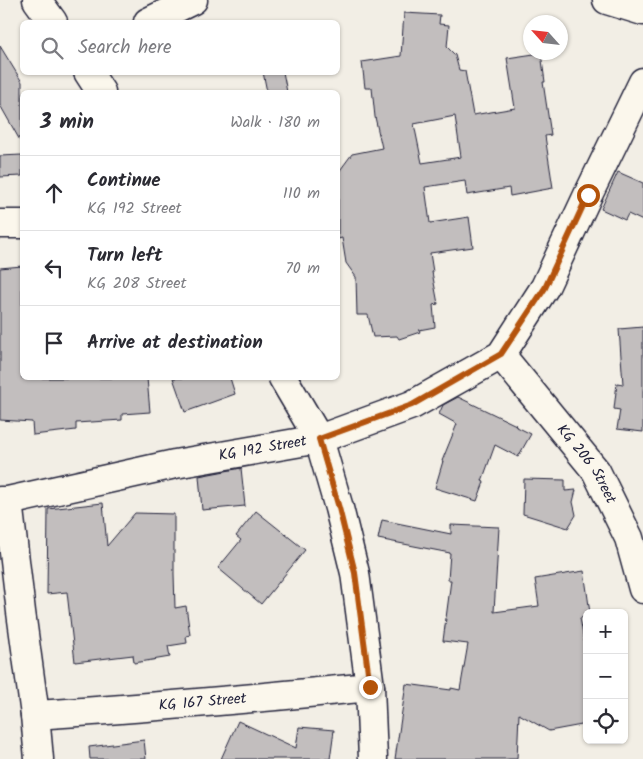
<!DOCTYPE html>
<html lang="en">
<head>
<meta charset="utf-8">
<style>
  body { margin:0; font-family:Kalam,sans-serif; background:#f2f2f3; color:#2b2b33 }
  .controls { position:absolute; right:15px; bottom:15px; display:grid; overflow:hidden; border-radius:8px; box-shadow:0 1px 4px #0004 }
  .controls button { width:45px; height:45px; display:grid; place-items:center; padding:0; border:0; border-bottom:1px solid #e1e1e2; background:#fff; color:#2b2b33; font:25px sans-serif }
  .compass { position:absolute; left:523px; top:15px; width:45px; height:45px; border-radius:50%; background:#fff; box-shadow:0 1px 4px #0004; rotate:297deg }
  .stop { position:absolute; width:15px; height:15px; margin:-11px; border:4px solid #b45309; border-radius:50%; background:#fff }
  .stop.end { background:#b45309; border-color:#fff; box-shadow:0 1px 5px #0008 }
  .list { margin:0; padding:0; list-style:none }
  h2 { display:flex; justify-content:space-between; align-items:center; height:65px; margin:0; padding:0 20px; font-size:21px }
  h2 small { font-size:16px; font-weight:400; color:#7c7c81 }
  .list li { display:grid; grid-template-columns:32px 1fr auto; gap:15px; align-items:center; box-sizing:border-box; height:75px; padding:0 20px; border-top:1px solid #e1e1e2 }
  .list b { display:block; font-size:19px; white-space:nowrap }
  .list p { margin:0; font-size:16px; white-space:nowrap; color:#7c7c81 }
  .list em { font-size:16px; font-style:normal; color:#7c7c81 }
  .icon { flex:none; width:28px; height:28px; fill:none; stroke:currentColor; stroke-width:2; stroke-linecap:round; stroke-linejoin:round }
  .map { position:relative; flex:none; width:643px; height:759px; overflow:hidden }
  .search { position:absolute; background:#fff; box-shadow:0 1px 4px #0004; left:20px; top:20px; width:320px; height:55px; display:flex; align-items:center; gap:12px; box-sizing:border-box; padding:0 18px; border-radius:8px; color:#7c7c81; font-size:19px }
  .panel { position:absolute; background:#fff; box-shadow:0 1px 4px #0004; left:20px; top:90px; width:320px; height:290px; border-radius:8px }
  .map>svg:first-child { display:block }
  .building { fill:#c2bebe; stroke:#22223b; fill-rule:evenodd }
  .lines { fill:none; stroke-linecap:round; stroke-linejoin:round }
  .minor-casing { stroke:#22223b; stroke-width:31 }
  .minor { stroke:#fbf7ec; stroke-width:28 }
  .route { stroke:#b45309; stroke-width:6 }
  .labels { text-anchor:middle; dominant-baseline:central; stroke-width:4; stroke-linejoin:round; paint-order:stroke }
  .street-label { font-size:15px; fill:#22223b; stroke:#fbf7ec }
</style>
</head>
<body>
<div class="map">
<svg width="643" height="759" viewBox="0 0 643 759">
  <rect width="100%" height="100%" fill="#f2eee5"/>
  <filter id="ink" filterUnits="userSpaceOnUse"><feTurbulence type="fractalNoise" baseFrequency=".02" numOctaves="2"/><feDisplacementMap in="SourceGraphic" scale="10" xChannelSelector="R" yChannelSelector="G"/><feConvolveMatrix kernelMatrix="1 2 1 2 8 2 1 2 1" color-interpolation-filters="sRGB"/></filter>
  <g filter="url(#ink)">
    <path class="building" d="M404 13 440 15 439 24 449 25 447 47 455 55 459 70 465 71 473 115 515 108 507 58 541 53 545 82H543L551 135 545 136 553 188 510 196 509 188 467 195 465 181 425 187 430 223 469 217 473 247 430 253 433 272H432L438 304 433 305 435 327 419 330 420 332 399 339 397 336 373 337 368 315H357L356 277 346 263 342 238 338 239V173L352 154 382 148 375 117 372 88H365L362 62 401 56ZM455 116 461 157 422 163 414 124Z
      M0 46 22 82V144L0 105Z
      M263 72H283L287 92H267Z
      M22 155V176L0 177V156Z
      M618 172 643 183V221L628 214 625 220 601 209Z
      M22 266V378H147L150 412 122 414V420L76 423V430L33 435 32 422 0 420V268Z
      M643 327V432L617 429 620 410 614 409 617 383 623 384 619 329Z
      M173 378H230L235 394 185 412Z
      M458 397 516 425 515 426 531 434 518 457 495 445 482 481 484 482 477 501 435 488 443 461H442L457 424 439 414 443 405Z
      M241 468 245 506 202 510 199 476Z
      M524 479 565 480V491L576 490 573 502 576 515 568 528 523 514Z
      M103 503 107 546 135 513 174 514V574L175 608 186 606 190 635 186 636 187 643 168 646 170 657 134 663 133 655 75 662 67 592 47 594 48 509Z
      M256 511 305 550 261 604 218 568 241 540 236 536Z
      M382 520 451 534V525L499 527 494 612 539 606 535 579 584 571 590 613H587V617L580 618 587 658V724L549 731 519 714 517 759H395L406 684 451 690V688L460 690 468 644 443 641 451 580H448L450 553 378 539Z
      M238 721 296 748 299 727 334 730 330 759H221Z
      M144 740 146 759H90L89 747Z"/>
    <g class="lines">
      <defs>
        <g id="minor">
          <path d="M37 0 53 22"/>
          <path d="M607 0 643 11"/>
          <path d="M148 22 193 0"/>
          <path d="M88 72 101 92"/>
          <path d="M0 224H22"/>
          <path id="s1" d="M501 355 596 471 629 538 643 589"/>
          <path d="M283 378 319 439 339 508 355 573 370 687 373 759"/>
          <path id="s2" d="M0 501H8L175 464 319 439 412 405 501 355 545 287 588 195 643 82"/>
          <path d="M8 501 21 612 35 715 39 759"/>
          <path id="s3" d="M35 715C147 708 258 698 370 687"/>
        </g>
      </defs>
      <use href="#minor" class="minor-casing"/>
      <use href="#minor" class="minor"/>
    </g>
  </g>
  <g class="lines" filter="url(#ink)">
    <path class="route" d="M370 687 355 573 339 508 319 439 412 405 501 354 545 288 588 195"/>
  </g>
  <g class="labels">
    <g class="street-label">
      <text stroke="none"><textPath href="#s2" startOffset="268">KG 192 Street</textPath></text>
      <text stroke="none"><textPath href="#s1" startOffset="139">KG 206 Street</textPath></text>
      <text stroke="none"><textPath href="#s3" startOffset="168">KG 167 Street</textPath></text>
    </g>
  </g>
</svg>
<div class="controls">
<button>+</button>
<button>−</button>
<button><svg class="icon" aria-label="locate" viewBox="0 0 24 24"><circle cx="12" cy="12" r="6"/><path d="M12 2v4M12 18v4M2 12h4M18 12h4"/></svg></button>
</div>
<svg class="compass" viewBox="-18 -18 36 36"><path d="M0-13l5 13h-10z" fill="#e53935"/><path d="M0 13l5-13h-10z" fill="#7c7c81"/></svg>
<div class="stop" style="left:588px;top:195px"></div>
<div class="stop end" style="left:370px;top:687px"></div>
<div class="search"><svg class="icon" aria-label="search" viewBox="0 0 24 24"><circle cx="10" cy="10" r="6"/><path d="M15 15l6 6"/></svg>Search here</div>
<section class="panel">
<h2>3 min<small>Walk · 180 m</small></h2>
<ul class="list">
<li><svg class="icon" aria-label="ahead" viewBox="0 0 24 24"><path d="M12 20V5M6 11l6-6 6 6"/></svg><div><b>Continue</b><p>KG 192 Street</p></div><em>110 m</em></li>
<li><svg class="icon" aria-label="left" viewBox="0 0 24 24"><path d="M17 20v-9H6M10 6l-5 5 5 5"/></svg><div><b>Turn left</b><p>KG 208 Street</p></div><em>70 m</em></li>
<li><svg class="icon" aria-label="arrive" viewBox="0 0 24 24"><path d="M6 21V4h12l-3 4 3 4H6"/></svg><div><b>Arrive at destination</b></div></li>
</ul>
</section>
</div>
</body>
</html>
